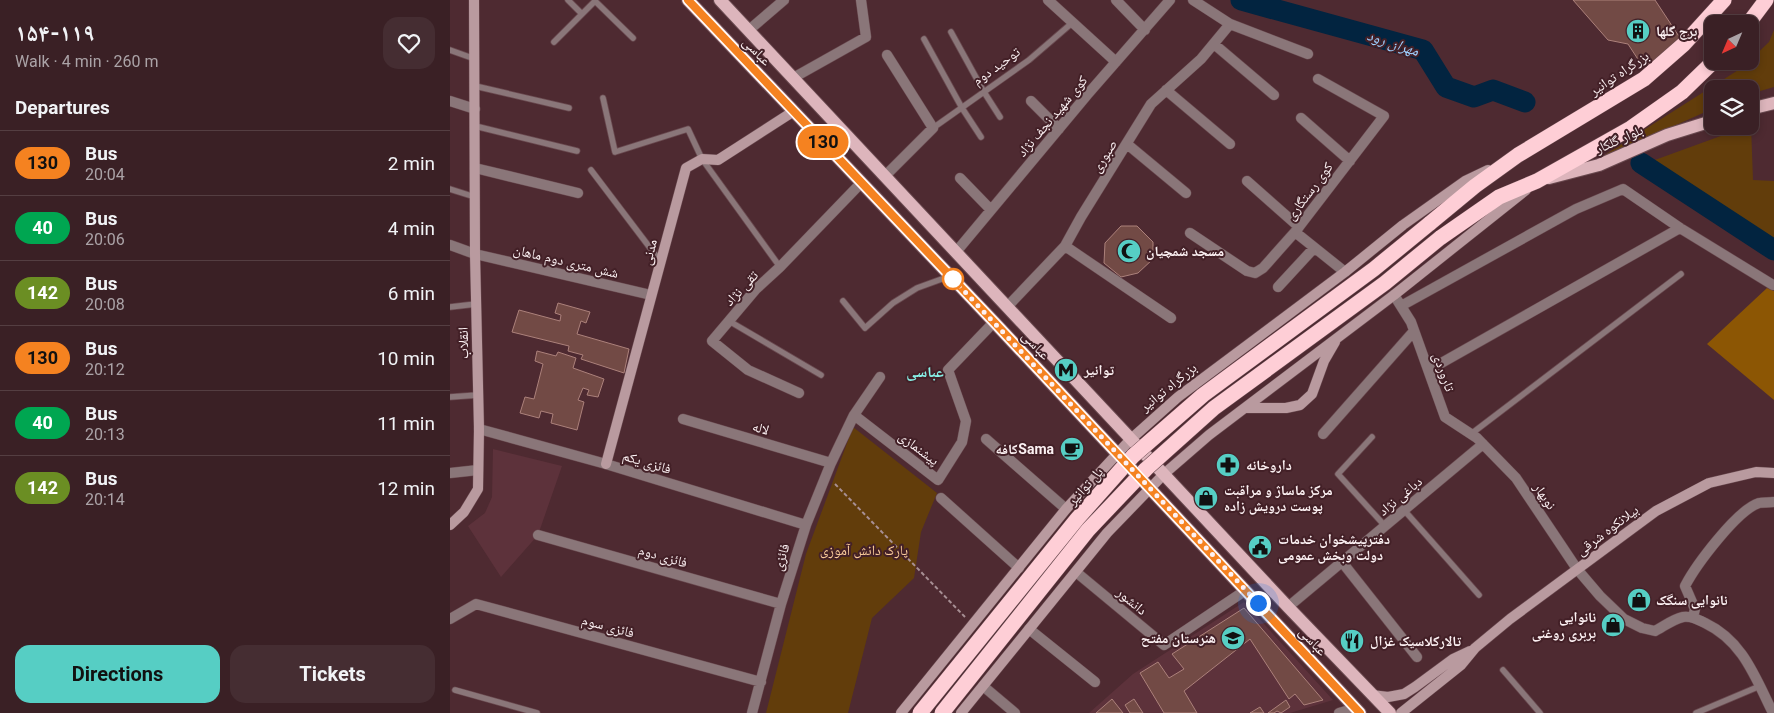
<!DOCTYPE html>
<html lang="en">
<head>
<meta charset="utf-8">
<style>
	:root { --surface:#3a2025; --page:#452d32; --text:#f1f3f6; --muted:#aba3a7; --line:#543e42; --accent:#56cec4 }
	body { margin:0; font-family:Roboto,"Noto Naskh Arabic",sans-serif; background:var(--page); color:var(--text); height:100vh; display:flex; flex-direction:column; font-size:19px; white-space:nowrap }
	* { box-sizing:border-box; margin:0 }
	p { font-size:16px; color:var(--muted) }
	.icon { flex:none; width:28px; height:28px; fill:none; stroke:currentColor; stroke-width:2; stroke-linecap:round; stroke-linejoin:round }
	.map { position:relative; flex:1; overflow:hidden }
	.side { display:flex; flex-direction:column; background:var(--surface); width:450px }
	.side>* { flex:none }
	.badge { padding:0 10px; border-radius:16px; font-size:18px; line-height:32px }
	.needle { width:32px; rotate:224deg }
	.controls { position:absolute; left:1254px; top:15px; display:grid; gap:10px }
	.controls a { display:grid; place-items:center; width:55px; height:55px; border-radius:10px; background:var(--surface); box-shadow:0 2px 8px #0003,0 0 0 1px var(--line); font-size:25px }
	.you { position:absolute; width:25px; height:25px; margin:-12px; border:4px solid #fff; border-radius:50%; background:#1a73e8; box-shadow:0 0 0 8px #1a73e833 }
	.map>.badge { position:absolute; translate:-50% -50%; box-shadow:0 0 0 2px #fff }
	h2 { padding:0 15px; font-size:19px; line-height:45px }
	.round { display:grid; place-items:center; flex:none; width:52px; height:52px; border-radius:15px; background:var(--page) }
	.summary { display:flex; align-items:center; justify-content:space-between; height:85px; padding:0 15px }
	h1 { font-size:24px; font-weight:700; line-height:38px }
	.primary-button { display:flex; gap:10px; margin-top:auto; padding:10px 15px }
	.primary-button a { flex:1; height:58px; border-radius:15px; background:var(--accent); color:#111; font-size:20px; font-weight:700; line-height:58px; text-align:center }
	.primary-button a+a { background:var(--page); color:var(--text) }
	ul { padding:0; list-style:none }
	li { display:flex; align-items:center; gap:15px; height:65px; padding:0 15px; border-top:1px solid var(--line) }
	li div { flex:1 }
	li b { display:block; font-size:19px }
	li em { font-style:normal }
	li .badge { min-width:55px; font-weight:700; text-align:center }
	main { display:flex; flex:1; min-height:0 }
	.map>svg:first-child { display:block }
	.built { fill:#5d323b }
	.green { fill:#623d0b }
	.forest { fill:#8c5604 }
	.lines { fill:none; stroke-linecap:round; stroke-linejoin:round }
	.river { stroke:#022440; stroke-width:21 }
	.building { fill:#724a45; stroke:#ac817b }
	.lane-casing { stroke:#6a4a50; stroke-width:7 }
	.street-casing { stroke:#6a4a50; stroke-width:11 }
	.secondary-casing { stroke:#6a4a50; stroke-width:11 }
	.primary-casing { stroke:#6a4a50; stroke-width:14 }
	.highway-casing { stroke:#6a4a50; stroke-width:16 }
	.path { stroke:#a78f94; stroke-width:2; stroke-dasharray:4 2.5; stroke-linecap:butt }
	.lane { stroke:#8a7679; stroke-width:5.5 }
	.street { stroke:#8a7679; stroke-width:10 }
	.secondary { stroke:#b99a9f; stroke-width:10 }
	.primary { stroke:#ddb5bc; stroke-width:12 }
	.highway { stroke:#feced6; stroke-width:15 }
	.highway-bridge-casing { stroke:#6a4a50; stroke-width:16; stroke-linecap:butt }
	.highway-bridge { stroke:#feced6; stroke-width:15 }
	.line-casing { stroke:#fff; stroke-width:11 }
	.line { stroke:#f58220; stroke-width:8 }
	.walk { stroke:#fcf1f3; stroke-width:5; stroke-dasharray:0 9 }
	.stop-dot { fill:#fff; stroke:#f58220; stroke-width:2.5 }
	.labels { text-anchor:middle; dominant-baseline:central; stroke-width:4; stroke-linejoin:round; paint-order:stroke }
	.poi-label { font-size:14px; font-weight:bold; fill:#fcf1f3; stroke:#432027; text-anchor:start }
	.street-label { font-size:14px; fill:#fcf1f3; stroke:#432027 }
	.park-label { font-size:14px; fill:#fccd9b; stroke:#432027 }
	.water-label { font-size:15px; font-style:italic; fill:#9dcefd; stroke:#432027 }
	.neighbourhood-label { font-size:15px; font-weight:bold; fill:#88f2e8; stroke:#432027 }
</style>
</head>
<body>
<main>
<section class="side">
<div class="summary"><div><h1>۱۵۴-۱۱۹</h1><p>Walk · 4 min · 260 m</p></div><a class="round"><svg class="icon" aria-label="heart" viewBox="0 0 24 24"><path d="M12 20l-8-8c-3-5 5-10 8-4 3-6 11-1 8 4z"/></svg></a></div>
<h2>Departures</h2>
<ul>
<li><span class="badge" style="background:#f58220;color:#111">130</span><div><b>Bus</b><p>20:04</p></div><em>2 min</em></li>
<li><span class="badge" style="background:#00a651;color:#fff">40</span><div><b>Bus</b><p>20:06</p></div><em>4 min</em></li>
<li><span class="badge" style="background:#6b8e23;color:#fff">142</span><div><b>Bus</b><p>20:08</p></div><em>6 min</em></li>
<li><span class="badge" style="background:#f58220;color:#111">130</span><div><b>Bus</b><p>20:12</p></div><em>10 min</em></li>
<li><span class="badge" style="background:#00a651;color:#fff">40</span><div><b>Bus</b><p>20:13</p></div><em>11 min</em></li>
<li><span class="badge" style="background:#6b8e23;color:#fff">142</span><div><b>Bus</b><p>20:14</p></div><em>12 min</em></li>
</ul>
<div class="primary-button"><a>Directions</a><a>Tickets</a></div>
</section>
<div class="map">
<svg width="1324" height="713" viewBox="0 0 1324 713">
	<rect width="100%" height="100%" fill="#4e2a31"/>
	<!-- built -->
	<path class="built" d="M43 449 112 466 88 535 51 577 18 526 35 513 42 497Z
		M794 602 883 700 840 713H639L683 674Z"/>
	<!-- green -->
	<path class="green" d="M1324 30V87L1300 94V89H1262V109L1145 161 1293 67 1319 42Z
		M1301 125 1303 180 1324 181V241L1202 161Z
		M403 427 487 493 471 532 464 578 422 618 398 713H316L356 554Z"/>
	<!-- forest -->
	<path class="forest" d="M1317 288 1324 291V400L1257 344Z"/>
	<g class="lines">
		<!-- river -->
		<path class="river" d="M791 0 973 50 996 87 1024 97 1043 90 1075 102
			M1191 163 1324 250"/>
	</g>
	<!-- building -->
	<path class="building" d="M1123 0H1205L1234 44 1204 64H1191L1178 44 1158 40Z
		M671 226H687L703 242V259L688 273 671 277 654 263 655 243Z
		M108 303 140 312 136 323 131 321 127 334 179 349 174 373 131 359 133 355 118 351 119 346 62 332 69 310 110 321 111 315 105 313Z
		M87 351 106 356 108 352 126 358 123 368 154 379 148 397 137 395 139 390 133 388 128 400 134 402 127 430 101 423 103 414 91 411 89 418 70 413 75 397 84 399 93 364 85 361Z
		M1189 592 1197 600 1189 608 1180 601Z
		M794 608 873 700 854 705 845 694 839 699 800 639 734 691 747 713H714L690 673 708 662 719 678 734 669 722 654Z
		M1163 614 1170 621 1163 629 1156 621Z
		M662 699 673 713H646Z
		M684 699 693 713H680L675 705Z
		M836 700 840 707 831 713 827 711 824 713H818Z
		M810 707 814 713H800Z"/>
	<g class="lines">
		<!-- lane casing -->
		<g class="lane-casing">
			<path id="lane" d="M118 0 132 14
				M501 32 534 92 550 117
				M474 39 512 108 531 137
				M104 42 145 1 183 38
				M0 50 25 59
				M25 86 119 108
				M153 98 165 152 238 129 252 159 330 267
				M25 126 127 151
				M483 128 579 60 622 23
				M141 170 210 261
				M0 189 25 197
				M393 301 415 328 443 303 467 288 500 276
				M0 307 26 304
				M279 321 371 375
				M0 397 28 395
				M1021 434 1231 274
				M922 437 888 474 935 526
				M954 510 1029 595
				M1053 670 1090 713
				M5 690 87 713
				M1246 713 1310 686"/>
		</g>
		<!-- street casing -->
		<g class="street-casing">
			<path id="street" d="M598 0 666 62
				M666 0 695 30
				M743 0 780 24 858 54
				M299 30 334 0
				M764 44 824 95
				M343 78 416 37 411 0
				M716 90 780 144
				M0 101 25 109
				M581 101 609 129
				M851 118 900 161
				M677 144 736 193
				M25 168 128 193
				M435 176 483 128 437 55
				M510 178 541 210
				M797 181 849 227
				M1230 228 1323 285
				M845 232 895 272
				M740 233 797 271 805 273 813 268 845 232 934 116 868 79
				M0 245 25 254 201 295
				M615 246 721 318
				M506 252 637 95 720 0
				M828 287 864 248
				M944 295 961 322 995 417 1027 438 1066 478 1127 569 1150 596 1174 619 1192 628 1205 631C1213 627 1223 619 1233 617 1241 616 1247 619 1255 623 1293 641 1305 677 1323 713
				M951 306 1126 209 1173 189 1230 228 979 370
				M557 307 615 246 631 217 701 104 751 59 780 24
				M349 393 298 370 262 341 306 289 330 267 411 183
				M404 415 488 480 512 442 516 421 498 370 544 322
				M233 419 381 463
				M29 429 156 464 356 525
				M873 434 964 331
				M536 439 616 509
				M0 473 28 470
				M491 498 569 568
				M88 535 331 604
				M892 562 967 657
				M626 572 714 645 796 590
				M838 607 1033 444
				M1243 617 1245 609 1235 586C1246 565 1287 510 1309 503 1313 502 1319 503 1324 502
				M0 619 26 604 311 682
				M579 629 645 682
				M533 686 565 713
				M302 713 331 604 356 525 381 463 404 415 430 377
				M889 713 906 708"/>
		</g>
		<!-- secondary casing -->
		<g class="secondary-casing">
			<path id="secondary" d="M797 408H836L850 405 862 394 874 361 885 342
				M156 464 236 168 252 159 268 160 344 111
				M0 525 14 512 28 489 29 429 25 254 24 0
				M922 695 938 697 954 694 965 687 1003 659 1020 651
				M451 713 616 509 681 439 728 397 895 272 953 225 1015 181 1038 170
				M511 713 657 533 714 474 759 435 944 295 1076 190
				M951 713 1011 665 1025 648 1060 619 1206 511 1259 483 1306 472 1324 473"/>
		</g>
		<!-- primary casing -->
		<g class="primary-casing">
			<path id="primary" d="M238 0 544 322 910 713
				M270 0 838 607 940 713
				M1300 109 1324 103
				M1099 178 1149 165 1217 135 1262 121"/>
		</g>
		<!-- highway casing -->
		<g class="highway-casing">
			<path id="highway" d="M1298 24 1316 0
				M979 224 1025 186 1068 155 1194 79 1234 44 1274 0
				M990 238 1049 197 1087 181 1181 128 1232 92 1264 61"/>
		</g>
		<!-- path -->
		<path class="path" d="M385 484 515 617"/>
		<!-- lane -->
		<use href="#lane" class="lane"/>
		<!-- street -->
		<use href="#street" class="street"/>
		<!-- secondary -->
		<use href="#secondary" class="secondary"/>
		<!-- primary -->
		<use href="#primary" class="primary"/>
		<!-- highway -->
		<use href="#highway" class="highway"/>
		<!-- highway-bridge casing -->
		<g class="highway-bridge-casing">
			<path id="highway-bridge" d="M470 713 627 519 683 456 753 395 924 269 979 224
				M492 713 638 530 696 469 764 408 935 283 990 238"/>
		</g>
		<!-- highway-bridge -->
		<use href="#highway-bridge" class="highway-bridge"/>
	</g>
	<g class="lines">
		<!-- line casing -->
		<g class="line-casing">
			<path id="line" d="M238 0 544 322 910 713"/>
		</g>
		<!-- line -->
		<use href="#line" class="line"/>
		<!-- walk -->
		<path class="walk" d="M503 279 500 276 808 603"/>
	</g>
	<!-- icons -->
	<defs>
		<g id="building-disc" transform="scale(1.25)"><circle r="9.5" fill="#56cec4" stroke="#432027"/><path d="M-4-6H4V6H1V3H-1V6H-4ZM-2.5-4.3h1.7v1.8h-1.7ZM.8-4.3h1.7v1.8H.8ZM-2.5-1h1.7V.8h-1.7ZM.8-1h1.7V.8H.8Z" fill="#111"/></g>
		<g id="mosque-disc" transform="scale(1.25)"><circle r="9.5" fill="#56cec4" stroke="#432027"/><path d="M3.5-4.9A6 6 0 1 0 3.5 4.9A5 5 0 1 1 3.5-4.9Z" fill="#111"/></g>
		<g id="metro-disc" transform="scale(1.25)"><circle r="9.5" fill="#56cec4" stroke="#432027"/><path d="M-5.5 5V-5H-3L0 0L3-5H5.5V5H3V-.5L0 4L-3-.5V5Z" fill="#111"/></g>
		<g id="cafe-disc" transform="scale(1.25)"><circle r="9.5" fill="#56cec4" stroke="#432027"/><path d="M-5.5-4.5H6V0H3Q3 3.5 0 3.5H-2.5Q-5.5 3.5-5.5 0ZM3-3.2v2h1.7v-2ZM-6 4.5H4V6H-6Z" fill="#111"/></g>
		<g id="pharmacy-disc" transform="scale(1.25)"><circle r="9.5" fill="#56cec4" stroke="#432027"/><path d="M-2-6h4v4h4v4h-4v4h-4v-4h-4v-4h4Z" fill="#111"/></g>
		<g id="shop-disc" transform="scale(1.25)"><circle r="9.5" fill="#56cec4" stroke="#432027"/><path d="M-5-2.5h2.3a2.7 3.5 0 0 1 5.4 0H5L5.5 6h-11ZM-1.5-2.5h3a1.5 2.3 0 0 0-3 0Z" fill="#111"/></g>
		<g id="civic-disc" transform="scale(1.25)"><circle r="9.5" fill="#56cec4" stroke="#432027"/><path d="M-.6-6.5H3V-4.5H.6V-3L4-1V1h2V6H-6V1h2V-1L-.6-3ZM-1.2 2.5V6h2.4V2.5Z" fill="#111"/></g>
		<g id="school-disc" transform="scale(1.25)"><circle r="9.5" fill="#56cec4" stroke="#432027"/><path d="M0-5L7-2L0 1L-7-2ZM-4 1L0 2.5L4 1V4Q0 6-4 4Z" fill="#111"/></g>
		<g id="restaurant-disc" transform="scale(1.25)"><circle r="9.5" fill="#56cec4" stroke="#432027"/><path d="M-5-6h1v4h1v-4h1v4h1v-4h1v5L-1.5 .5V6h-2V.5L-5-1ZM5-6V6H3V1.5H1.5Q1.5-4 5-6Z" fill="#111"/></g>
	</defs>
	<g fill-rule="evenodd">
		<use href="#building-disc" x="1188" y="31"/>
		<use href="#mosque-disc" x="679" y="251"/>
		<use href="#metro-disc" x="616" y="370"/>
		<use href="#cafe-disc" x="622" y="449"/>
		<use href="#pharmacy-disc" x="778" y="465"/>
		<use href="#shop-disc" x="756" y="498"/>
		<use href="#civic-disc" x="810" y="547"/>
		<use href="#shop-disc" x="1189" y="600"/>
		<use href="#shop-disc" x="1163" y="625"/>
		<use href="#school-disc" x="783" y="638"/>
		<use href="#restaurant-disc" x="902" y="641"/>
	</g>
	<!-- markers -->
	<circle class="stop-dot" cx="503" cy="279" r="10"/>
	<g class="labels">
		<!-- poi labels -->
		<g class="poi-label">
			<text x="1206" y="31">برج گلها</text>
			<text x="696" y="251">مسجد شمچیان</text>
			<text x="634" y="370">توانیر</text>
			<text x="604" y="449" text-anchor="end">کافهSama</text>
			<text x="796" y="465">داروخانه</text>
			<text x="774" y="490">مرکز ماساژ و مراقبت<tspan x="774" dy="16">پوست درویش زاده</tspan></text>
			<text x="828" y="539">دفترپیشخوان خدمات<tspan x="828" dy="16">دولت وبخش عمومی</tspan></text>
			<text x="1206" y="600">نانوایی سنگک</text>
			<text x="1146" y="617" text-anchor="end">نانوایی<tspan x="1146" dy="16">بربری روغنی</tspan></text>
			<text x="766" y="638" text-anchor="end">هنرستان مفتح</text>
			<text x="920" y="641">تالارکلاسیک غزال</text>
		</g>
		<!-- street labels -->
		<g class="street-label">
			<text transform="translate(307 51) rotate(46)">عباسى</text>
			<text transform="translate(546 66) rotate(-36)">توحید دوم</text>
			<text transform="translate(1169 73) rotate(-34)">بزرگراه توانیر</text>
			<text transform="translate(602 116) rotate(-50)">کوی شهید نجف نژاد</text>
			<text transform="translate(1169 139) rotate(-24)">بلوار گلکار</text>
			<text transform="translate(654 156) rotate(-58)">صبوری</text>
			<text transform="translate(859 191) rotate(-53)">کوی رستگاری</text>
			<text transform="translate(199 252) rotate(-75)">مدنی</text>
			<text transform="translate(116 261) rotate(13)">شش متری دوم ماهان</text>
			<text transform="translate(291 288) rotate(-47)">تقی نژاد</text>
			<text transform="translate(13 343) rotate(-91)">انقلاب</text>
			<text transform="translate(586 345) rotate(47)">عباسى</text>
			<text transform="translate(994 372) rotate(70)">تاروردی</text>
			<text transform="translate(718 387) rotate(-39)">بزرگراه توانیر</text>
			<text transform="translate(311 428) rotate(17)">لاله</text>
			<text transform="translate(469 448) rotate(37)">پیشنمازی</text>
			<text transform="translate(197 462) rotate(17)">فائزی یکم</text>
			<text transform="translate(635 486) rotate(-48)">پل توانیر</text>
			<text transform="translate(950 496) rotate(-40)">دباغی نژاد</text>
			<text transform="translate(1095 496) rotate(56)">نوبهار</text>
			<text transform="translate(1157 530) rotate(-37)">بیلانکوه شرقی</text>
			<text transform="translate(213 556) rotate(16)">فائزی دوم</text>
			<text transform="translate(331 557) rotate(-73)">فائزی</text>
			<text transform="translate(682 601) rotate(40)">دانشور</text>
			<text transform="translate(158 626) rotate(15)">فائزی سوم</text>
			<text transform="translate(863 641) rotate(47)">عباسى</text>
		</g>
		<!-- park labels -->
		<g class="park-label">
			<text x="414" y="550">پارک دانش آموزی</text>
		</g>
		<!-- water labels -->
		<g class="water-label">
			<text transform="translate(943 43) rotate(18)">مهران رود</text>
		</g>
		<!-- neighbourhood labels -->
		<g class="neighbourhood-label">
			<text x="475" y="372">عباسی</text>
		</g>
	</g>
</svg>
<div class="controls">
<a><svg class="needle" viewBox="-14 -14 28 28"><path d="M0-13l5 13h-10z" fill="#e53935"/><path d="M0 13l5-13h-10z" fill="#aba3a7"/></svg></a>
<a><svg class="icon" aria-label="layers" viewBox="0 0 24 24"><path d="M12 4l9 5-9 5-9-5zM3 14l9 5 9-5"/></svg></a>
</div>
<div class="you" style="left:808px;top:603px"></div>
<b class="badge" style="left:373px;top:142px;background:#f58220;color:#111">130</b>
</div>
</main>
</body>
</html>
